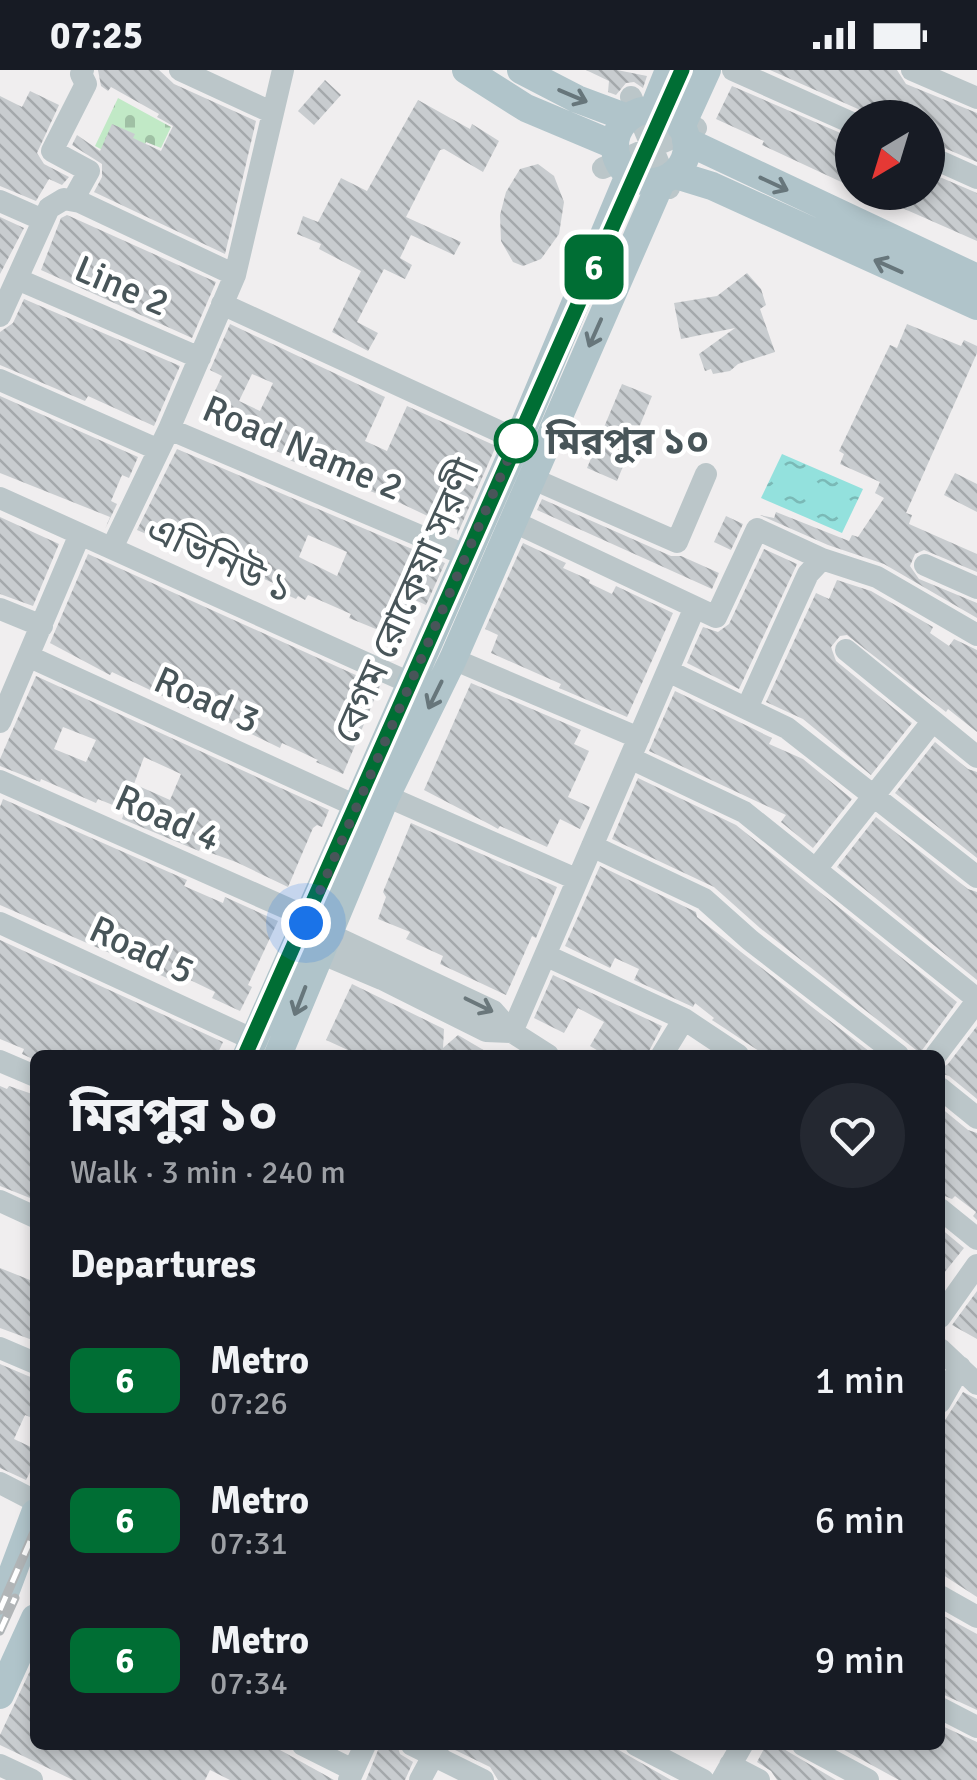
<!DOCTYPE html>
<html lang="en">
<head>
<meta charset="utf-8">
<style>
	:root { --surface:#171b24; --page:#242831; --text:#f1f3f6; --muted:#9ea1a6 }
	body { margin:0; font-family:Signika,"Noto Sans Bengali",sans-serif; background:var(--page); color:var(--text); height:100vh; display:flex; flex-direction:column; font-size:38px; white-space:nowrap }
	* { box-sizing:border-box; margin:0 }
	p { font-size:32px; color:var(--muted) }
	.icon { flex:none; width:55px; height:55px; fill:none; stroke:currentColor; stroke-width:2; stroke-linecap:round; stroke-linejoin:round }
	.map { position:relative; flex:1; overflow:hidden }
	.side { position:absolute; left:30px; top:980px; width:915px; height:700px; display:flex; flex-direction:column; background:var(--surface); border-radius:15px; box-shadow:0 5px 15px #0003 }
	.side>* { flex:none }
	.badge { padding:0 20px; border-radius:15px; font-size:35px; line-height:65px }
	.needle { width:65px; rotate:218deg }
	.buttons { position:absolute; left:835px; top:30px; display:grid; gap:20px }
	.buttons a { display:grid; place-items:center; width:110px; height:110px; border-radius:50%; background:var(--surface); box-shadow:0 5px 15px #0003; font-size:50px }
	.you { position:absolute; width:50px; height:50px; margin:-25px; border:8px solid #fff; border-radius:50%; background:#1a73e8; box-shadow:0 0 0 15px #1a73e833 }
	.map>.badge { position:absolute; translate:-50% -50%; box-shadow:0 0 0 5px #fff }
	h2 { padding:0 40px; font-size:38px; line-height:90px }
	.round { display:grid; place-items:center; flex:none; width:105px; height:105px; border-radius:52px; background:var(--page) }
	.head { display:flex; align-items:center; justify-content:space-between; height:170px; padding:0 40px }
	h1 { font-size:48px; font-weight:800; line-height:75px }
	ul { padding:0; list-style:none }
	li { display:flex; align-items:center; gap:30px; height:140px; padding:0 40px }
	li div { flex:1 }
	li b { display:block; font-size:38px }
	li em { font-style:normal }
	li .badge { min-width:110px; font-weight:700; text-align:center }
	.status { display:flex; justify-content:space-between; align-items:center; height:70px; padding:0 50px; background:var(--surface); direction:ltr }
	.status svg { height:28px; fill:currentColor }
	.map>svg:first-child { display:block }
	.cemetery { fill:url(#cemetery-stones) }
	.water { fill:url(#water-ripples) }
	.building { fill:url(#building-back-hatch); fill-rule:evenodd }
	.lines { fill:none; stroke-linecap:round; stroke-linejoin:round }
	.minor { stroke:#bbc6c9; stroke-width:22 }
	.major { stroke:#b0c4ca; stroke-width:28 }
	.rail-casing { stroke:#b1b5b7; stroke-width:9 }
	.rail { stroke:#fff; stroke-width:5; stroke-dasharray:15; stroke-linecap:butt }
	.oneway { stroke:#67767b }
	.oneway2 { stroke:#6a777b }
	.line-casing { stroke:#fff; stroke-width:22 }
	.line { stroke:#006e34; stroke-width:15 }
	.walk { stroke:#485559; stroke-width:10; stroke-dasharray:0 18 }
	.stop-dot { fill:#fff; stroke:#006e34; stroke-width:5 }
	.labels { text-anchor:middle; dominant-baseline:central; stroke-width:9; stroke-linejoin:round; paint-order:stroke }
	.street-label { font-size:38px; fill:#485559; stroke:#fff }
	.stop-label { font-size:38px; font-weight:bold; fill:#485559; stroke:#fff; text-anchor:start }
</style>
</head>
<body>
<div class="status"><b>07:25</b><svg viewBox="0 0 49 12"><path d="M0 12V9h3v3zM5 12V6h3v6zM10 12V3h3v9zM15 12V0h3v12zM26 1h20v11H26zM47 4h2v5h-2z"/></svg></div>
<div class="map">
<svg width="977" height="1710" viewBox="0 0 977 1710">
	<defs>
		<pattern id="cemetery-stones" width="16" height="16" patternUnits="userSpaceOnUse" patternTransform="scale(2.5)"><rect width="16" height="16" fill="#c1e9c6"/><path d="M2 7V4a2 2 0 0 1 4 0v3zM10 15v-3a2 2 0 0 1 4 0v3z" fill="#9fc0a4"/></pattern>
		<pattern id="water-ripples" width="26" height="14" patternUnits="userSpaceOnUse" patternTransform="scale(2.5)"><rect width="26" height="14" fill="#93e1dd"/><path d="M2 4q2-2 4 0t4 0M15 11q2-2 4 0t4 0" fill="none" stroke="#7ab9b6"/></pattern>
		<pattern id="building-back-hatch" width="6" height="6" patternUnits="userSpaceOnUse" patternTransform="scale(2.5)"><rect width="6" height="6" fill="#c8cccf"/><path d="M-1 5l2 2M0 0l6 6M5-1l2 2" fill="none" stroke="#a4a8ab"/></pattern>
	</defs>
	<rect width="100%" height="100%" fill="#f0eeef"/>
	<!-- cemetery -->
	<path class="cemetery" d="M118 28 171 57 161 78 146 72 134 97 95 76Z"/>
	<!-- water -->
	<path class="water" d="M782 384 863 419 842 463 761 428Z"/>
	<!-- building -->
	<path class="building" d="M98 0H159L174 14 256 51 225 184 94 122 102 107V94L72 75 77 65 100 81 112 54 135 64 133 68 161 81 173 56 157 47 159 44 111 17 108 21 101 16Z
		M586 0H617L647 6 643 18 634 12 626 13 616 25 608 22 609 11Z
		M770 0H897L906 14 977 43V92L928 71V48H866L858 39Z
		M325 10 341 25 314 55 298 41Z
		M732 16 852 68V117L762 75 764 71 716 49Z
		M30 21 59 35 37 83 44 94 69 107 62 115 49 109 36 131 0 116V26L22 37Z
		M418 30 470 59 472 54 499 71 483 102 444 79 440 80 406 147 461 172 454 185 411 165 400 188 412 195 405 209 384 199 357 252 378 263 368 281 332 262 361 201 319 179 321 174 297 164 303 146 318 152 341 108 367 121Z
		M538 94 554 106 564 132 559 164 541 189 523 196 513 192 501 171 500 145 506 122 520 99Z
		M928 102 977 123V171L866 122H928Z
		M67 145 216 212 192 268 41 200 61 148Z
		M0 147 24 158 0 204Z
		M747 203 761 219 766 235 760 239 775 282 738 294 730 301 713 304 711 299 705 301 699 284 735 258 681 269 674 233 717 226Z
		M24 229 180 296 154 356 88 326 85 331 0 295V262L13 253Z
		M230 254 385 327 365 371 387 381 407 336 496 376 457 465V460L396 431 284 388 285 385 224 356 227 350 206 340 222 306 210 300ZM252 304 273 313 260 341 239 331Z
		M907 254 961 276 964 270 977 276V283L906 443 912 445 909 454 977 484V502L924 480 915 484 910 496 919 509 977 533V548L884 494 828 475 760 445 774 448 776 442 849 471 852 465 858 467 884 428 875 423 880 412 840 394 844 384 839 381 890 275 897 278Z
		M622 314 652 326 617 411 587 398Z
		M0 326 138 387 129 408 122 405 111 431 117 434 105 459 110 447 0 403Z
		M177 379 445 493 426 535 415 530 398 568 349 548 351 544 308 525 305 530 298 526 296 529 285 524 287 519 255 505 253 510 137 460ZM308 465 347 482 337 506 299 487Z
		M955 403 977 414V442L944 425Z
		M542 429 671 486H681L719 503 712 519 537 440Z
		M726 446 743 454 731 480 714 472Z
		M0 447 59 474 33 536 0 524Z
		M523 473 566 493 563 498 590 510 589 513 612 524 616 516 673 543 627 647 559 618 561 614 491 583 498 565 485 559Z
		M764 479 797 494 739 619 687 593 703 557 718 562 729 554Z
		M88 484 380 616 343 704 316 692 318 690 282 673 280 678 201 639 199 643 112 602 110 605 50 573Z
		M837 510 871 521 933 557 930 563 949 576 954 569 977 580V662L948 639 946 642 847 565 840 566 831 577 836 591 912 653 871 705 803 649 766 632 816 523 829 529Z
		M36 606 329 740 322 757 317 755 313 758 288 817 236 792 200 779 199 781 122 749 125 740 98 729 96 733 41 709 40 712 0 696V689ZM63 657 96 670 86 692 54 679ZM144 687 181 704 170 730 134 714Z
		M471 613 581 660 574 674 589 681 568 727 590 737 580 759 560 749 547 777 500 756 498 759 491 755 424 720Z
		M675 621 772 668 769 674 803 689 852 729 813 778 781 752 786 745 649 681Z
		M935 672 968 699 977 702V788L895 723Z
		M638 708 736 755 957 932 920 983 760 858 714 817 612 769Z
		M3 729 187 810 184 816 223 833 225 827 278 851 248 915 252 917 240 941 212 928 215 922 186 908 183 915 0 835V737Z
		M876 747 968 819 977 822V910L837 797Z
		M411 753 557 817 536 868 532 866 506 925 440 894 443 886 406 869 410 862 378 849 386 827 383 822Z
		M600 796 696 842 697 847 741 882 874 985H765L712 950 714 948 695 933 693 937 634 910 639 899 615 888 610 898 565 876Z
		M0 870 223 972 217 985H35V990L22 984 24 979 0 969Z
		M553 905 662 956 647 985H605L590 976 604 952 578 938 564 963 534 948Z
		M352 914 444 959 443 978 458 965 492 985H348L350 981 326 970Z
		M977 956V1029L949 1006 940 1003V999L948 994Z
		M0 1016 7 1019 9 1016 35 1025V1130L0 1116Z
		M940 1037 968 1060 977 1063V1150L973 1146 976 1142 955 1126 952 1129 940 1124Z
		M940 1158 964 1178 940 1208Z
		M0 1198 35 1212V1271L0 1258Z
		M977 1221V1269L952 1255Z
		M0 1294 35 1309V1349L25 1345 14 1369 35 1379V1392L26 1410 0 1398Z
		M963 1322 977 1329V1527L940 1503V1358Z
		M940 1544 977 1564V1640L940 1623Z
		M35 1590V1675H271L334 1710H230L210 1700 205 1710H73L0 1675V1665Z
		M940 1655 977 1672V1710H899L835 1675H940Z
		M380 1675H397L400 1684 413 1692 405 1710H366Z
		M454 1675H610L671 1710H498L490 1697 453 1679Z
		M766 1675H777L836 1710H777L771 1701 757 1692Z"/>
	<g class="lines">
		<!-- minor -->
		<path class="minor" d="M180 0 273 43
			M733 0 852 53
			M912 0 977 28
			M631 27 669 118
			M928 86 977 108
			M603 98 696 58
			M73 130 89 101 52 81 86 14 81 4 83 0
			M0 131 43 150
			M17 209 200 288
			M222 234 518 370
			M0 246 49 138 64 129 80 132 235 205
			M0 310 159 380
			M169 359 465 485
			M531 408 677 472 706 404
			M0 428 410 613
			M512 451 716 547 757 459 822 489
			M112 478 169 359 235 205 283 0
			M925 495 977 518
			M0 539 42 556
			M846 580 977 687
			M30 587 356 736
			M453 589 639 668
			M668 601 787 658 977 807
			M747 638 808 504 822 489 877 507 977 565
			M0 652 80 464
			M630 688 744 742 977 929
			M0 711 309 848
			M386 726 576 809
			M592 776 704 829 750 870 898 985
			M816 799 932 652
			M0 853 254 970
			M316 858 493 941 512 962 548 985
			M304 876 382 909 486 961 512 962
			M547 886 684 949 738 985
			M512 962 695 537
			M662 985 684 949
			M936 985 977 931
			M0 991 35 1006
			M940 1018 977 1048
			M0 1131 35 1147
			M940 1139 977 1169
			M940 1247 977 1195
			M0 1278 35 1293
			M940 1279 977 1314
			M940 1332 960 1297
			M0 1413 35 1431
			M940 1526 977 1547
			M940 1638 977 1657
			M303 1675 353 1700
			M412 1675 483 1710
			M636 1675 703 1710
			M803 1675 868 1710
			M0 1695 32 1710
			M730 1695 759 1710
			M349 1710 365 1675
			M420 1710 439 1675
			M722 1710 742 1675"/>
		<!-- major -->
		<path class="major" d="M466 0 526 38 614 75
			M521 0 577 29 628 48
			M653 40 669 0
			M615 76a36 36 0 1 1 72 0a36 36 0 1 1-72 0Z
			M681 57 707 0
			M686 71 977 208
			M673 104 712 116 977 236
			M247 985 518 370 629 105
			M278 985 386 726 453 589 662 110
			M0 1536 35 1443
			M0 1625 35 1548"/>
		<!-- rail casing -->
		<g class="rail-casing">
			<path id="rail" d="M245 985 682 0
				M0 1540 35 1460
				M0 1561 15 1528"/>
		</g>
		<!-- rail -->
		<use href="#rail" class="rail"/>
	</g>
	<!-- one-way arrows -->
	<defs><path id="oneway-shaft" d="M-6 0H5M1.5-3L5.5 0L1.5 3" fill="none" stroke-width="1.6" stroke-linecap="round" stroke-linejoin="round" transform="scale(2.5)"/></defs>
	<g class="oneway">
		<use href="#oneway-shaft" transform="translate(573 26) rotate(23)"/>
		<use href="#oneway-shaft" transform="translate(774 114) rotate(25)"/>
		<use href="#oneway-shaft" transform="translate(888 196) rotate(-156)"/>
		<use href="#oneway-shaft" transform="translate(595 263) rotate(114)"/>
		<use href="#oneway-shaft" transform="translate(435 625) rotate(116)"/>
		<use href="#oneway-shaft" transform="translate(300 931) rotate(111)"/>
	</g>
	<use class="oneway2" href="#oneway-shaft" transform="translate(479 935) rotate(26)"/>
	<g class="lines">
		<!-- line casing -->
		<g class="line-casing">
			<path id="line" d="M245 985 682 0"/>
		</g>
		<!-- line -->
		<use href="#line" class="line"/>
		<!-- walk -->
		<path class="walk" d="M306 853 516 371"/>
	</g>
	<!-- markers -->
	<circle class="stop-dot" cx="516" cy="371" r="20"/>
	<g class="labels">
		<!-- street labels -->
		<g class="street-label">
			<text transform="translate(122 216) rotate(23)">Line 2</text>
			<text transform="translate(303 378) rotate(23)">Road Name 2</text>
			<text transform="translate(220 489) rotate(25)">এভিনিউ ১</text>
			<text transform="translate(406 531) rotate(-66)">বেগম রোকেয়া সরণী</text>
			<text transform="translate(207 630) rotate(24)">Road 3</text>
			<text transform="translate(168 748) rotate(24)">Road 4</text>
			<text transform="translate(142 880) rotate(25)">Road 5</text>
		</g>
		<!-- stop labels -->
		<g class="stop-label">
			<text x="546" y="371">মিরপুর ১০</text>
		</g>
	</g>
</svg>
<div class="buttons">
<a><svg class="needle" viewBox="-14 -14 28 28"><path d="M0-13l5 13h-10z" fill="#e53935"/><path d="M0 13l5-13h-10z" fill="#9ea1a6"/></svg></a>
</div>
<div class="you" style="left:306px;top:853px"></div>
<b class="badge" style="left:594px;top:197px;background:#006e34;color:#fff">6</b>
<section class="side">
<div class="head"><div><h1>মিরপুর ১০</h1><p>Walk · 3 min · 240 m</p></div><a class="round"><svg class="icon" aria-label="heart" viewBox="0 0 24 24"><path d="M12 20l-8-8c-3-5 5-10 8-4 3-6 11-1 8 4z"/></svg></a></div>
<h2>Departures</h2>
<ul>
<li><span class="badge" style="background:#006e34;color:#fff">6</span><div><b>Metro</b><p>07:26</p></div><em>1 min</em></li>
<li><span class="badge" style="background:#006e34;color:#fff">6</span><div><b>Metro</b><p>07:31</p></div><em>6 min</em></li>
<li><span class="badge" style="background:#006e34;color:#fff">6</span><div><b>Metro</b><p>07:34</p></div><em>9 min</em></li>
</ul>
</section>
</div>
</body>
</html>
